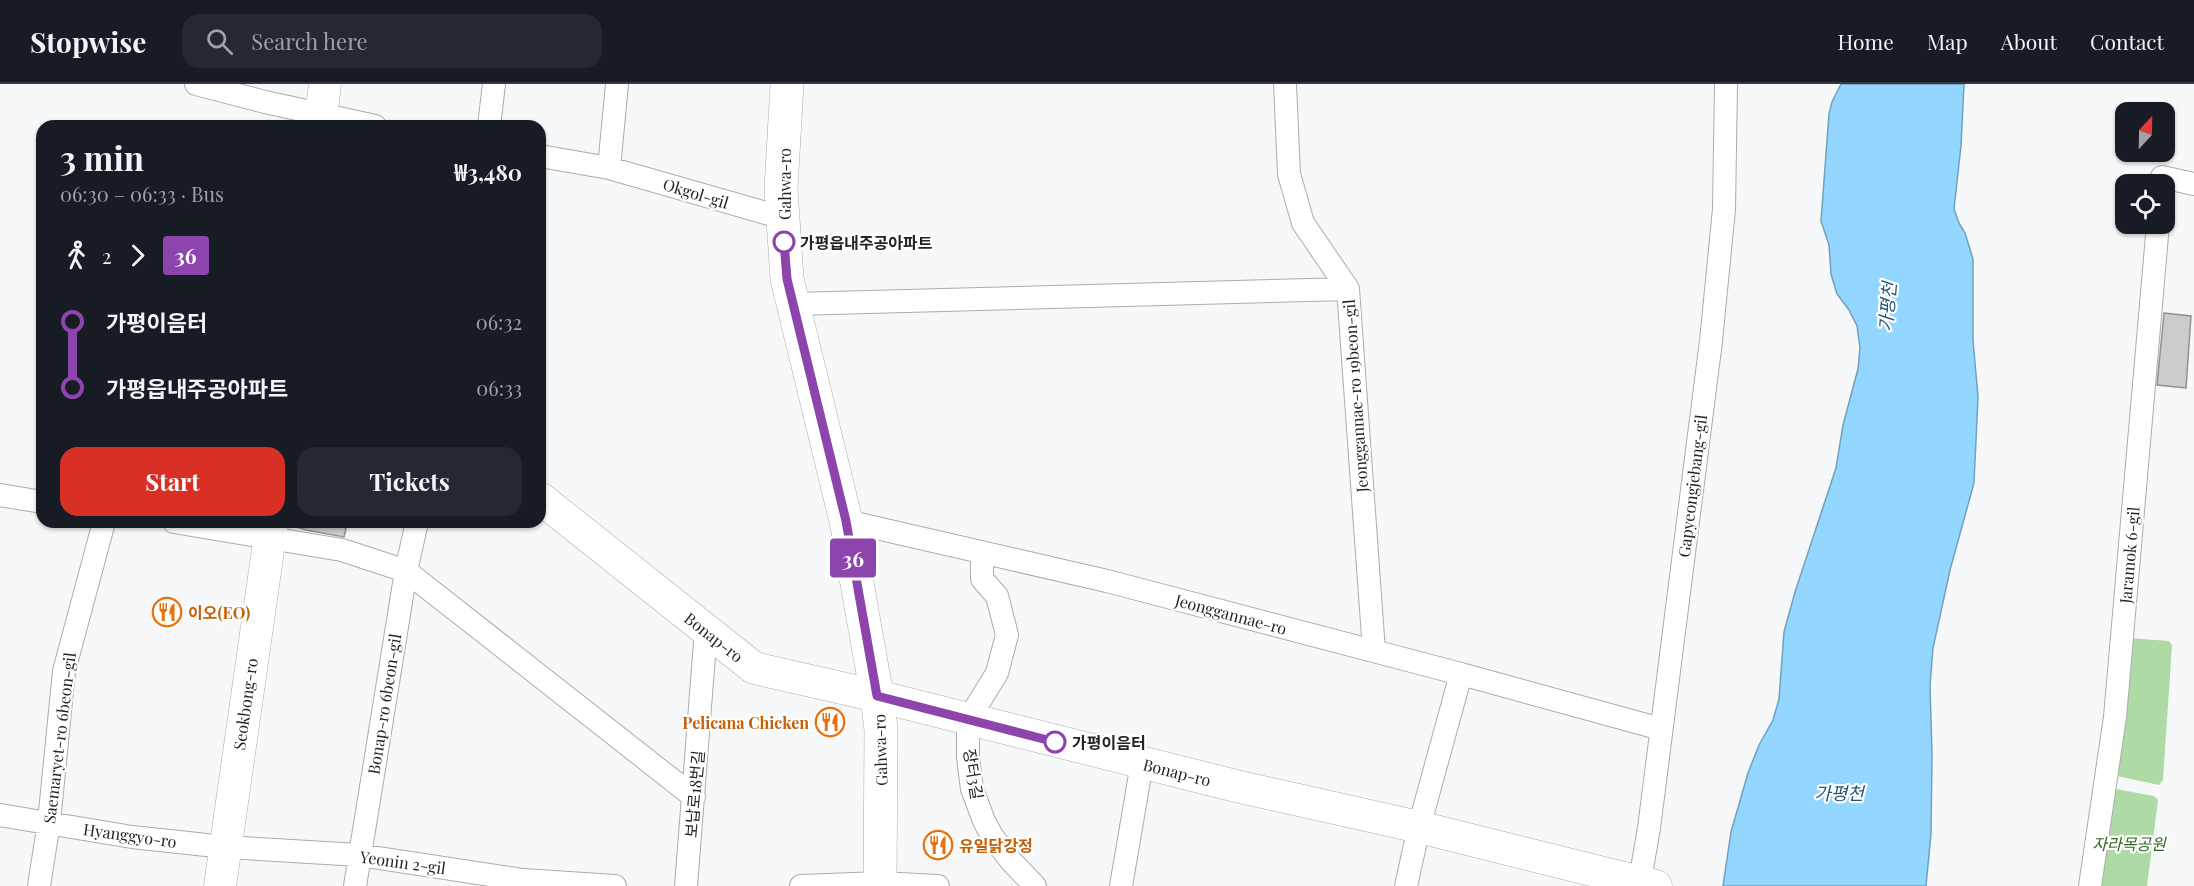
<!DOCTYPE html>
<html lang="en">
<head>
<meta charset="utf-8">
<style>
	:root { --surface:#171b24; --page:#242831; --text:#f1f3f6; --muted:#9ea1a6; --line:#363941; --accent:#d93025 }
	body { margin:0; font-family:"Playfair Display","Noto Sans KR",serif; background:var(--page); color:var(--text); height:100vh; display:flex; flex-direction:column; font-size:22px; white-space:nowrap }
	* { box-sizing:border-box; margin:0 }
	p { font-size:20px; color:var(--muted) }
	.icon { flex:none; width:33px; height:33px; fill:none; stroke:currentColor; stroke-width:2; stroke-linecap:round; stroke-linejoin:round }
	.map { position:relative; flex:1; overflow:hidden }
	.side { position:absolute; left:36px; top:36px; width:510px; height:408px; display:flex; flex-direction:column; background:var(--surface); border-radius:18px; box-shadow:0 2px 4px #0004 }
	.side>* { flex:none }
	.badge { padding:0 12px; border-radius:4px; font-size:21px; line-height:39px }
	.needle { width:39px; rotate:22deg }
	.buttons { position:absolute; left:2115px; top:18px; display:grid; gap:12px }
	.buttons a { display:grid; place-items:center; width:60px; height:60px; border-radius:12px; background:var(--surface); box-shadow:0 2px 4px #0004; font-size:30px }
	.map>.badge { position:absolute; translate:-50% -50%; box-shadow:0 0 0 3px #fff }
	.legs { display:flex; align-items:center; gap:9px; height:66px; padding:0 24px; font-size:20px }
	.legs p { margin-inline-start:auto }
	.head { display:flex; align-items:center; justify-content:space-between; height:102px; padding:0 24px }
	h1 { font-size:33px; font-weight:700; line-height:45px }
	.button { display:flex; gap:12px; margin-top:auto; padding:12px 24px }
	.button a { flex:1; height:69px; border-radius:18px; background:var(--accent); color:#fff; font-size:24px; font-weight:700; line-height:69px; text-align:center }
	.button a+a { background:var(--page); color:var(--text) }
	ul { padding:0 24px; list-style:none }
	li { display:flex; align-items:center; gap:21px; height:66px; font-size:22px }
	li i { display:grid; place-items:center; width:9px; height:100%; margin:0 8px; background:currentColor }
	li i::after { content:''; width:15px; height:15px; margin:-8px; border:4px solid; border-radius:50%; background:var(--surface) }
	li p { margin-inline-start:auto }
	li:first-child i { background:linear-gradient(#0000 50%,currentColor 0) }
	li:last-child i { background:linear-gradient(currentColor 50%,#0000 0) }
	header { display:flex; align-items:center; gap:36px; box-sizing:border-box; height:84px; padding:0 30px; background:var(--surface); border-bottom:2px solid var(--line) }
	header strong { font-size:28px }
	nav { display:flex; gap:33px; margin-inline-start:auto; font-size:21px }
	.search { width:420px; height:54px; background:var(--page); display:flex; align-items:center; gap:15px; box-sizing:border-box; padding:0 21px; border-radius:18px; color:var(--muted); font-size:22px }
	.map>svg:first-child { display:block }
	.green { fill:#aedba5 }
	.water { fill:#93d6ff; stroke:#72a1be; stroke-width:1.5 }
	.building { fill:#cbccce; stroke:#909192; stroke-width:1.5 }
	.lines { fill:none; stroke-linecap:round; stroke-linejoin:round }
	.street-casing { stroke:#abacae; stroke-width:24 }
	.secondary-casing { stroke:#abacae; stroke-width:33 }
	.primary-casing { stroke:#abacae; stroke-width:34 }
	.street { stroke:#fff; stroke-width:22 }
	.secondary { stroke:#fff; stroke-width:32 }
	.primary { stroke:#fff; stroke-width:33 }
	.line-1-casing { stroke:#fff; stroke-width:14 }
	.line-1 { stroke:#8e44ad; stroke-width:9 }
	.stop-1-dot { fill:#fff; stroke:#8e44ad; stroke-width:3 }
	.labels { text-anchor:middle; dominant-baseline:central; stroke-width:4.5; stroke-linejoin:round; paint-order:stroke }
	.street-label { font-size:16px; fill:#242425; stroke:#fff }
	.stop-label { font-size:16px; font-weight:bold; fill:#242425; stroke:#fff; text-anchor:start }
	.food-label { font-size:16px; font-weight:bold; fill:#c56008; stroke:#fff; text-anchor:start }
	.park-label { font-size:16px; font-style:italic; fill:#2c6622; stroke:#fff }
	.water-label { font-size:18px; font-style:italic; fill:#235672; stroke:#fff }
</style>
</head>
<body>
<header>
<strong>Stopwise</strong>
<div class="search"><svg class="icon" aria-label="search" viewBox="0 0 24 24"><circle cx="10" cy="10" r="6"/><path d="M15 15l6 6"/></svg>Search here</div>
<nav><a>Home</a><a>Map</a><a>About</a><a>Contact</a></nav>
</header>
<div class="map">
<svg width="2194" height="802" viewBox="0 0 2194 802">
	<rect width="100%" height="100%" fill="#f7f8fa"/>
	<!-- green -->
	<path class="green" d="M2129 554 2169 557 2172 561 2163 696 2159 701 2117 692Z
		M2116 705 2154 712 2158 716 2147 802H2100L2112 708Z"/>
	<!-- water -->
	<path class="water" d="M1841 0H1964L1961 62 1954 125 1959 139 1965 149 1973 175V256L1978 313 1974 399 1950 486 1933 564 1930 602 1932 671 1931 750 1926 802H1723L1731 748 1748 689 1759 661 1773 636 1779 615 1784 548 1795 508 1836 384 1843 341 1858 285 1860 264 1857 242 1849 226 1837 210 1831 190 1829 161 1821 137 1829 30 1832 18Z"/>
	<!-- building -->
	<path class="building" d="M2164 229 2191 232 2186 304 2157 301Z
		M290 438H339L346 445 344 453 306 446 290 441Z"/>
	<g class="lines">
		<!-- street casing -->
		<g class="street-casing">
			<path id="street" d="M196 0 265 18 375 42
				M1285 0 1289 90 1303 139 1348 205 1374 567
				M489 42 494 0
				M540 72 609 84 783 134
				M609 84 617 0
				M2162 100V93L2194 100
				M794 220 1348 205
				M0 411 42 418
				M846 437 1107 497 1461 590 1419 743 1406 802
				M174 438 342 466 406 487 694 713
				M982 468V495L997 512 1007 551 997 589 968 636V673L972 705 984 737 992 752 1011 777 1035 802
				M1461 590 1661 645
				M0 731 132 753 225 763 359 771 523 796 615 802
				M39 802 49 738 64 587 104 438
				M355 802 406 487 417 438
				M686 802 706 546
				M801 802 880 799 938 802
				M1121 802 1142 679
				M1639 802 1649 744 1711 257 1724 125 1726 0
				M2090 802 2115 633 2158 140"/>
		</g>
		<!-- secondary casing -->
		<g class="secondary-casing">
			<path id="secondary" d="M320 42 325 0
				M540 414 754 584 877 612 1240 703 1419 743 1656 802
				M220 802 272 438"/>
		</g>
		<!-- primary casing -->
		<g class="primary-casing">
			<path id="primary" d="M787 0 781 105 787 195 846 437 877 612 881 646 880 802"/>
		</g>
		<!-- street -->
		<use href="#street" class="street"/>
		<!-- secondary -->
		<use href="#secondary" class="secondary"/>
		<!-- primary -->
		<use href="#primary" class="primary"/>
	</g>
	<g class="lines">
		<!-- line-1 casing -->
		<g class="line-1-casing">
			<path id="line-1" d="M784 158 787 195 846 437 877 612 1055 658"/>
		</g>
		<!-- line-1 -->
		<use href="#line-1" class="line-1"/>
	</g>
	<!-- icons -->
	<defs>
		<g id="restaurant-ring" transform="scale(1.5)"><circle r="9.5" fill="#fff" stroke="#e8710a" stroke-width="1.5"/><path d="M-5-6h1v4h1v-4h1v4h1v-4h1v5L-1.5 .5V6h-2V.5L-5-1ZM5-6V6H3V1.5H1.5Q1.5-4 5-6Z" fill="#e8710a"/></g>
	</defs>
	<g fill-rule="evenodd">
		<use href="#restaurant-ring" x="167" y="528"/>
		<use href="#restaurant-ring" x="830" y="638"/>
		<use href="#restaurant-ring" x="938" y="761"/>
	</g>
	<!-- markers -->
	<g class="stop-1-dot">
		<circle cx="784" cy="158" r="10"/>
		<circle cx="1055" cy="658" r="10"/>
	</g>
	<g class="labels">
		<!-- street labels -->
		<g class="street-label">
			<text transform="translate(784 100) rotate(-90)">Gahwa-ro</text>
			<text transform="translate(696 109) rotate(17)">Okgol-gil</text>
			<text transform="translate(1355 312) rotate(-94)">Jeonggannae-ro 19beon-gil</text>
			<text transform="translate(1692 402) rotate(-83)">Gapyeongjebang-gil</text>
			<text transform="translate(2129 471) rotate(-85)">Jaramok 6-gil</text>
			<text transform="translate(1231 530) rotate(15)">Jeonggannae-ro</text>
			<text transform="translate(714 553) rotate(38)">Bonap-ro</text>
			<text transform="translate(245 620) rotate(-82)">Seokbong-ro</text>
			<text transform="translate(384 620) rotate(-81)">Bonap-ro 6beon-gil</text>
			<text transform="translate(59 654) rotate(-83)">Saemaryet-ro 6beon-gil</text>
			<text transform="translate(880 666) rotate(-92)">Gahwa-ro</text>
			<text transform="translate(1177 688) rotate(14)">Bonap-ro</text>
			<text transform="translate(974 690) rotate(81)">장터3길</text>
			<text transform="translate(694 710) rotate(-85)">보납로18번길</text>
			<text transform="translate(130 751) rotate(8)">Hyanggyo-ro</text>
			<text transform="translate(403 778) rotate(8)">Yeonin 2-gil</text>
		</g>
		<!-- stop labels -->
		<g class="stop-label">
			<text x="800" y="158">가평읍내주공아파트</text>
			<text x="1072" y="658">가평이음터</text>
		</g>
		<!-- food labels -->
		<g class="food-label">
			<text x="188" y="528">이오(EO)</text>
			<text x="809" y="638" text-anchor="end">Pelicana Chicken</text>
			<text x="959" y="761">유일닭강정</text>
		</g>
		<!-- park labels -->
		<g class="park-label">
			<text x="2129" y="759">자라목공원</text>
		</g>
		<!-- water labels -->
		<g class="water-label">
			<text transform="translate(1887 223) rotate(-85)">가평천</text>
			<text x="1839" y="709">가평천</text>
		</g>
	</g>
</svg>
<div class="buttons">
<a><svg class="needle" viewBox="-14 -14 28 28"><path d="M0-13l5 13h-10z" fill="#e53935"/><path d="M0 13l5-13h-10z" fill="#9ea1a6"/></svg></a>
<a><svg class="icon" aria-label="locate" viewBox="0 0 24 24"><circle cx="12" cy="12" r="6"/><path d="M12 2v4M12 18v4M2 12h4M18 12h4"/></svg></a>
</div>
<b class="badge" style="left:853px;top:474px;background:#8e44ad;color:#fff">36</b>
<section class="side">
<div class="head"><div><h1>3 min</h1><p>06:30 – 06:33 · Bus</p></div><b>₩3,480</b></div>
<div class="legs"><svg class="icon" aria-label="walk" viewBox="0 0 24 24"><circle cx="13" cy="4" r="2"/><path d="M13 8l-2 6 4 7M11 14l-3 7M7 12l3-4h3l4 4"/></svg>2<svg class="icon" aria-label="forward" viewBox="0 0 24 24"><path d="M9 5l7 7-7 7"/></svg><b class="badge" style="background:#8e44ad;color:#fff">36</b></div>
<ul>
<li><i style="color:#8e44ad"></i><b>가평이음터</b><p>06:32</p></li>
<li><i style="color:#8e44ad"></i><b>가평읍내주공아파트</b><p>06:33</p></li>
</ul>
<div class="button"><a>Start</a><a>Tickets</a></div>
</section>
</div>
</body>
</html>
